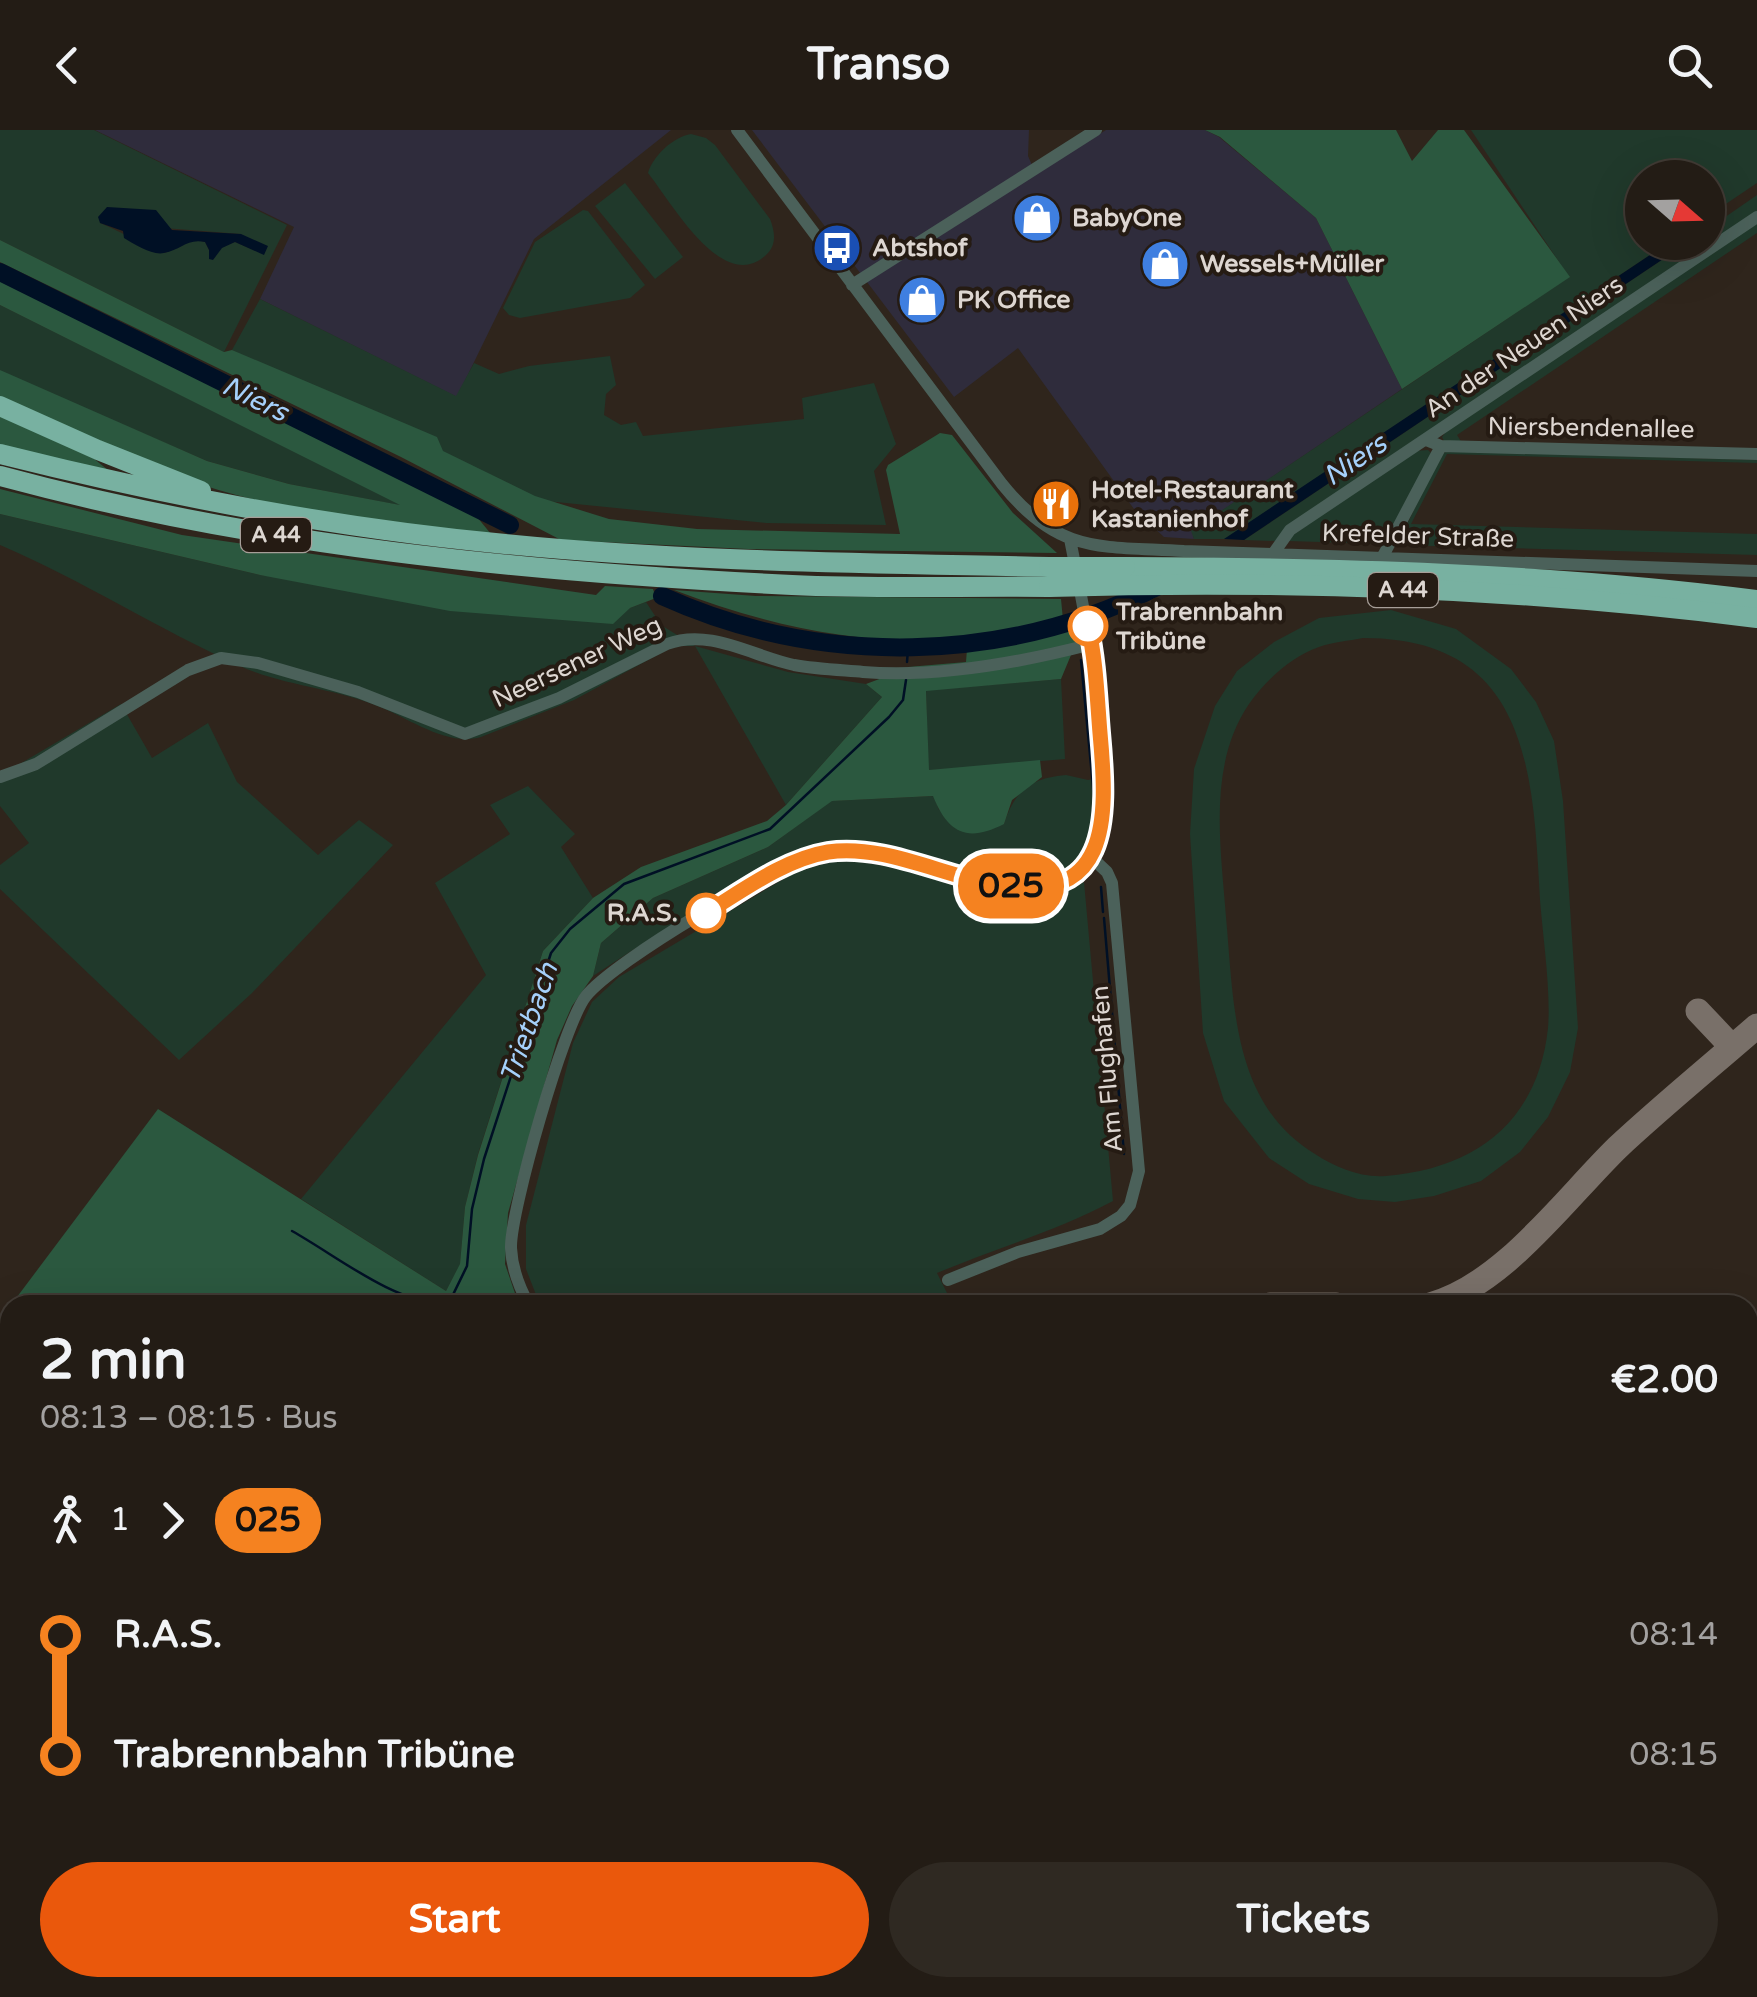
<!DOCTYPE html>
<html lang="en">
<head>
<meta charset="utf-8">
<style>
	:root { --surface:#231c15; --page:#2f2922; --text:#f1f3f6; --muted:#a3a1a0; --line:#403a34; --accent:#ea580c }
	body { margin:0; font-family:"Varela Round",sans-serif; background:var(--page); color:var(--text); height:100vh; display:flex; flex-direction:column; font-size:38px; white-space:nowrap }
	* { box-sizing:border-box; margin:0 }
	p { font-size:32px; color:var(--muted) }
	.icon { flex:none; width:55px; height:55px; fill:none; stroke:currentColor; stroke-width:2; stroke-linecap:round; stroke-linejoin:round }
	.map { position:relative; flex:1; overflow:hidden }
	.panel { position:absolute; left:0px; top:1165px; width:1758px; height:702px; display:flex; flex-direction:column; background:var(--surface); border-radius:30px 30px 0 0; box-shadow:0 10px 40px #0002,0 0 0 2px var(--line) }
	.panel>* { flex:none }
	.badge { padding:0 20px; border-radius:32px; font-size:35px; line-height:65px }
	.needle { width:65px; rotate:110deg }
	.tools { position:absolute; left:1625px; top:30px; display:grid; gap:20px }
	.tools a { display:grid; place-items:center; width:100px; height:100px; border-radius:50%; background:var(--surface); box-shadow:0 10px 40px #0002,0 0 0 2px var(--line); font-size:50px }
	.map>.badge { position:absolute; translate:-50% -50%; box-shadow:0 0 0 5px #fff }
	.legs { display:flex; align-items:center; gap:15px; height:110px; padding:0 40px; font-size:32px }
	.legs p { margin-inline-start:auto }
	.overview { display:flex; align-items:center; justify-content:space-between; height:170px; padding:0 40px }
	h1 { font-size:55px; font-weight:700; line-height:75px }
	.button { display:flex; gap:20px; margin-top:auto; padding:20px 40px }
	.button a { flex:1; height:115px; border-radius:60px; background:var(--accent); color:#fff; font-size:40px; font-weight:700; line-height:115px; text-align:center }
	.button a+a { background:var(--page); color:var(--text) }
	ul { padding:0 40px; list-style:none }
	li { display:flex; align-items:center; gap:35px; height:120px; font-size:38px }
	li i { display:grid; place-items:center; width:15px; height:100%; margin:0 12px; background:currentColor }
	li i::after { content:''; width:25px; height:25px; margin:-12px; border:8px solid; border-radius:50%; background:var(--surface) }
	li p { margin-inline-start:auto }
	li:first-child i { background:linear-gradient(#0000 50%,currentColor 0) }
	li:last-child i { background:linear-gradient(currentColor 50%,#0000 0) }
	header { display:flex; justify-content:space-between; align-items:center; height:130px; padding:0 40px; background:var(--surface); font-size:45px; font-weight:700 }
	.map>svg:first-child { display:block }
	.industrial { fill:#2f2c3c }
	.green { fill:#20392b; fill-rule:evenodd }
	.forest { fill:#2b583f }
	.water { fill:#001025 }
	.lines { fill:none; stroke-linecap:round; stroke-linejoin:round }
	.stream { stroke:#001025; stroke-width:2.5 }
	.river { stroke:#001025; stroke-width:18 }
	.taxiway { stroke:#797069; stroke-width:25 }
	.runway { stroke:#797069; stroke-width:65 }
	.minor { stroke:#4b615a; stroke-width:12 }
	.highway { stroke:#78b1a1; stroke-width:20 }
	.highway-bridge { stroke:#78b1a1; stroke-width:20 }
	.line-1-casing { stroke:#fff; stroke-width:22 }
	.line-1 { stroke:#f58220; stroke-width:15 }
	.stop-1-dot { fill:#fff; stroke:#f58220; stroke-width:5 }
	.labels { text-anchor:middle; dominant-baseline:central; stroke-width:8; stroke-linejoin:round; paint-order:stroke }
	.shield { fill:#251b13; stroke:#a69e98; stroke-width:2.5 }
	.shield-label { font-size:22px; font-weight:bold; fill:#ddd6d1 }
	.poi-label { font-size:25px; font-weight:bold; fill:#ddd6d1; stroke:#251b13; text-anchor:start }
	.street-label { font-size:25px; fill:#ddd6d1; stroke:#251b13 }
	.stop-label { font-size:25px; font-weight:bold; fill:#ddd6d1; stroke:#251b13; text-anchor:start }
	.water-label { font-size:28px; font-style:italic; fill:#a5d0fb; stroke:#251b13 }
</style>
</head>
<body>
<header><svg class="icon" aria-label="back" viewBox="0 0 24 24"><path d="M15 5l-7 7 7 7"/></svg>Transo<svg class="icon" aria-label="search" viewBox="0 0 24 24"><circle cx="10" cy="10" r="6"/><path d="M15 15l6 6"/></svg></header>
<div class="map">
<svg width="1757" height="1867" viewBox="0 0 1757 1867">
	<rect width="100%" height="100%" fill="#2f251c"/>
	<!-- industrial -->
	<path class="industrial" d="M95 0H671L534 109 457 267 260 169 294 97Z
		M752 0H1029L1028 26 1036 44 1106 0H1205L1219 7 1316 88 1402 259 1192 401 1194 409 1164 407 1134 379 1018 218 954 267Z"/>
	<!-- green -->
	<path class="green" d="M0 0H94L287 95 224 222 0 110ZM100 93 241 104 264 124 235 112 209 120 205 112 193 109 165 123C138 114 125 103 100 93Z
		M1471 0H1757V53L1708 86V48H1642V112L1668 113 1225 409H1194L1191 401 1569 147Z
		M691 4 706 8 715 15 770 89C775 102 777 115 766 125 723 165 672 73 648 43 653 26 673 7 691 4Z
		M625 53 683 127 655 149 595 76Z
		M1757 65V83L1275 411 1244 410 1687 113 1708 112V99Z
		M583 80 588 81 645 155 630 168 520 188 509 185 503 178 535 112Z
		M1757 91V103L1457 305 1462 313H1445L1442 307 1448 299Z
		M260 169 456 266 474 233 499 244 529 236 610 226 616 255 606 264 604 285 621 295 636 292 643 306 804 289 802 268 874 253 896 314 874 341 886 395 766 393 526 369 232 220Z
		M0 175 404 376 289 354 207 331 8 245 0 240Z
		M1428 320 1431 323 1386 414 1288 411 1290 407 1414 321Z
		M1448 321 1757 330V333L1447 324 1411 394 1757 404V425L1397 415 1441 324Z
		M0 384 260 445 630 478 646 472 661 495 695 516 788 542 866 554 882 567 786 675 695 516H674L574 570 481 607C448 617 410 589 380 577 335 558 284 556 240 536 158 499 82 450 0 415Z
		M1391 480 1456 499 1511 539 1536 572 1554 611 1563 671 1578 898 1570 942 1548 987 1520 1022 1481 1051 1434 1066 1395 1072 1358 1069 1309 1054 1269 1028 1224 971 1203 903 1190 704 1194 639 1215 576 1237 541 1274 512 1319 488ZM1363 508C1529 508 1533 642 1540 770 1543 808 1551 861 1548 898 1538 992 1475 1039 1386 1046 1360 1048 1335 1037 1315 1024 1232 974 1234 873 1226 787 1221 717 1207 636 1249 574 1265 551 1292 526 1319 517 1332 512 1349 511 1363 508Z
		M1061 549 1065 629 928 641 926 560Z
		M121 574 152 628 208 593 237 652 318 725 359 690 393 715 252 863 179 930 0 759V735L29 713 0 676V641L13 638Z
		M1066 645 1088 650 1098 648C1095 846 914 691 815 715 791 721 763 741 741 754 691 784 641 814 593 846L601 813 653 768 768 717 831 671 934 666 939 680 1004 694C1015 660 1031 648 1066 645Z
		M528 656 575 704 561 717 593 768 543 821 478 1024 465 1077 460 1135 446 1161 301 1069 486 845 435 753 510 704 490 675Z
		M842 729 900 738 1035 770 1060 765 1084 752 1113 1071C1057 1101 996 1118 937 1143L953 1175H540L526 1139V1095L573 913 592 872 619 847 797 741Z
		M10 1527V1644L0 1639V1548Z"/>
	<!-- forest -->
	<path class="forest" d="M1205 0H1396L1412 31 1438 0H1464L1570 147 1402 259 1316 88 1220 7Z
		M0 110 224 222 232 220 437 307 443 321 535 366 609 389 697 399 900 404 886 340 888 335 940 303 952 305 1013 383 1057 423 748 419 561 410 401 327 0 132Z
		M0 149 408 348 477 387 491 404C388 391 279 384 182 348 120 325 60 294 0 267V240L207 331 289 354 400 375 0 175Z
		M0 285 87 323 114 345 0 316Z
		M0 359 182 405 596 465 605 456 653 459 656 468 630 478 613 494 450 481 260 445 0 384Z
		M674 460 756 466 1061 469 1063 490C929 529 802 509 674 460Z
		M1073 493 1076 513 1061 549 926 561 929 640 1040 630 1042 647 1012 670 1004 694C967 713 948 703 933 666L832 671 768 717 653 768 601 813 593 846 572 876 557 910 508 1083 505 1134 519 1175H11L158 979 446 1161 460 1134 465 1077 478 1025 543 821 593 768 641 737 767 691 786 675 882 567 866 554 890 545H902L908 537 966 532 967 519Z
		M1757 1305V1648L1748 1664V1321Z
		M1757 1671V1797L1748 1789V1687Z
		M1748 1805 1757 1813V1867H1641L1647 1858H1748Z
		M1432 1858H1633L1628 1867H1427Z"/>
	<!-- water -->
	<path class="water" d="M107 77 156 80 172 100 241 104 268 116 264 125 235 112 222 118 213 130 209 129V120L205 112C187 108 181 120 164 123 153 126 134 114 124 108L123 101 100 93 98 87Z
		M1668 113H1687L1244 410 1224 409Z"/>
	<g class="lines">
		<!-- stream -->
		<path class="stream" d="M1081 530 1094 667
			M907 532 908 519
			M1101 757 1103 782
			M1104 788 1124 1024
			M292 1101C340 1128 391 1171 446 1175
			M448 1175 467 1136 472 1079 484 1029 551 823 570 799 624 754 770 699 889 587 903 570 906 550
			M0 1445 10 1450
			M48 1867 52 1858"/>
		<!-- river -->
		<path class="river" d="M0 142 510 395
			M662 466C821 538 1005 534 1159 456"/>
		<!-- taxiway -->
		<path class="taxiway" d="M1698 881 1732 917
			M1270 1175H1336
			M1430 1175C1503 1155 1563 1071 1617 1018 1662 976 1711 936 1757 896
			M334 1867 349 1858"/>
		<!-- runway -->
		<path class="runway" d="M656 1867 672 1858"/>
		<!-- minor -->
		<path class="minor" d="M737 0 1002 354C1059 425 1101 416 1184 421L1757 441
			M852 155 1096 0
			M1426 310 1441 316 1757 324
			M1273 424 1290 400 1757 87
			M1383 426 1441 316
			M0 647 36 634 188 540 221 528 258 533 358 562 465 604 559 568 667 514C710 498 752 526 794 535 816 539 840 540 863 542 938 548 1019 533 1092 514
			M948 1150 1018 1122 1100 1099 1121 1086 1130 1075 1139 1041 1112 753 1107 742 1091 727
			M529 1175C519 1157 512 1139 511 1118 510 1082 564 893 586 866 615 830 779 733 824 723 901 706 1033 806 1090 728 1128 678 1082 472 1070 409
			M1748 1798 1757 1806
			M1636 1867 1642 1858"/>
		<!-- highway -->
		<path class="highway" d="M0 276 98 320 201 361
			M0 324C167 366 334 398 505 414 686 432 868 433 1049 437
			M0 346C258 416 525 442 792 455 877 459 963 456 1049 457
			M1125 437C1337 438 1547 443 1757 470"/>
		<!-- highway-bridge -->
		<path class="highway-bridge" d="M1049 437H1125
			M1049 457C1284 450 1523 458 1757 488"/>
	</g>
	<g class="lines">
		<!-- line-1 casing -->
		<g class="line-1-casing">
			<path id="line-1" d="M706 783C742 761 785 729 828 722 882 714 939 744 992 754 1111 778 1108 690 1100 603 1097 567 1096 531 1088 496"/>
		</g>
		<!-- line-1 -->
		<use href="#line-1" class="line-1"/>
	</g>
	<!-- icons -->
	<defs>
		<g id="shop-disc" transform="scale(2.5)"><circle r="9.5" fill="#3f7fe0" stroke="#251b13"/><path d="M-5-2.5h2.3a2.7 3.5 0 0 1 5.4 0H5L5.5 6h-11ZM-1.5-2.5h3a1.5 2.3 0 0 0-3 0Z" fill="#fff"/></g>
		<g id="bus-disc" transform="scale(2.5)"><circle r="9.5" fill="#1a4fb4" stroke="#251b13"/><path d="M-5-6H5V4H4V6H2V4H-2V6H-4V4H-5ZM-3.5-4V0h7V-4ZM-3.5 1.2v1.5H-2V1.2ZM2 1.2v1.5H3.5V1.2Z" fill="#fff"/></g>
		<g id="restaurant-disc" transform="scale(2.5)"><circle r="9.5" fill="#e8710a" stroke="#251b13"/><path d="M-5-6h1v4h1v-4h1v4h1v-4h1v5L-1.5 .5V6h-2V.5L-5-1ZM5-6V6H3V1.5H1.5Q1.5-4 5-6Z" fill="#fff"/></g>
	</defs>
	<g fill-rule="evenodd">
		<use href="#shop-disc" x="1037" y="88"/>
		<use href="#bus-disc" x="837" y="118"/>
		<use href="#shop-disc" x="1165" y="134"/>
		<use href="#shop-disc" x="922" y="170"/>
		<use href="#restaurant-disc" x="1056" y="374"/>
	</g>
	<!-- markers -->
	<g class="stop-1-dot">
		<circle cx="1088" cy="496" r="18"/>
		<circle cx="706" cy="783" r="18"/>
	</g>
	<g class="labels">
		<!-- shield labels -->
		<g class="shield">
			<rect x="241" y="388" width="70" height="34" rx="8"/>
			<rect x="1368" y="443" width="70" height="34" rx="8"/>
		</g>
		<g class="shield-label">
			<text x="276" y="405">A 44</text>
			<text x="1403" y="460">A 44</text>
		</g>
		<!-- poi labels -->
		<g class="poi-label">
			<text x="1072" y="88">BabyOne</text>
			<text x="872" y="118">Abtshof</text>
			<text x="1200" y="134">Wessels+Müller</text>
			<text x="957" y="170">PK Office</text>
			<text x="1091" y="360">Hotel-Restaurant<tspan x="1091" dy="29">Kastanienhof</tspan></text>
		</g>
		<!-- street labels -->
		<g class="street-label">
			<text transform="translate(1524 217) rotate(-34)">An der Neuen Niers</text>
			<text transform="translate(1591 298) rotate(1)">Niersbendenallee</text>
			<text transform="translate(1418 406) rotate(2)">Krefelder Straße</text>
			<text transform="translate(577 532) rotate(-25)">Neersener Weg</text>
			<text transform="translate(1107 939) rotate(-95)">Am Flughafen</text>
		</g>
		<!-- stop labels -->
		<g class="stop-label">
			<text x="1116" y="482">Trabrennbahn<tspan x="1116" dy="29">Tribüne</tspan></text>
			<text x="678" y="783" text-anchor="end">R.A.S.</text>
		</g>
		<!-- water labels -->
		<g class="water-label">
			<text transform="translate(255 269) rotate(26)">Niers</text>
			<text transform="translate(1355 330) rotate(-34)">Niers</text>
			<text transform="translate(529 893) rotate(-71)">Trietbach</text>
		</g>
	</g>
</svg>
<div class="tools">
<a><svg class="needle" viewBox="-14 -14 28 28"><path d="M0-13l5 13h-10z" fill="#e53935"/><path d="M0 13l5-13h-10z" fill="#a3a1a0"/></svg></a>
</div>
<b class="badge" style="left:1011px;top:756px;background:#f58220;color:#111">025</b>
<section class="panel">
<div class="overview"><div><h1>2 min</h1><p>08:13 – 08:15 · Bus</p></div><b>€2.00</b></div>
<div class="legs"><svg class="icon" aria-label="walk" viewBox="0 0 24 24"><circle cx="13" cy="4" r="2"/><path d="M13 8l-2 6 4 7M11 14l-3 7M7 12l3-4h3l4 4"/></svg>1<svg class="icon" aria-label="forward" viewBox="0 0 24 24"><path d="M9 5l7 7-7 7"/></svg><b class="badge" style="background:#f58220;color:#111">025</b></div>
<ul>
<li><i style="color:#f58220"></i><b>R.A.S.</b><p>08:14</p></li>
<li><i style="color:#f58220"></i><b>Trabrennbahn Tribüne</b><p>08:15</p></li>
</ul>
<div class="button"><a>Start</a><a>Tickets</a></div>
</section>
</div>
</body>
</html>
